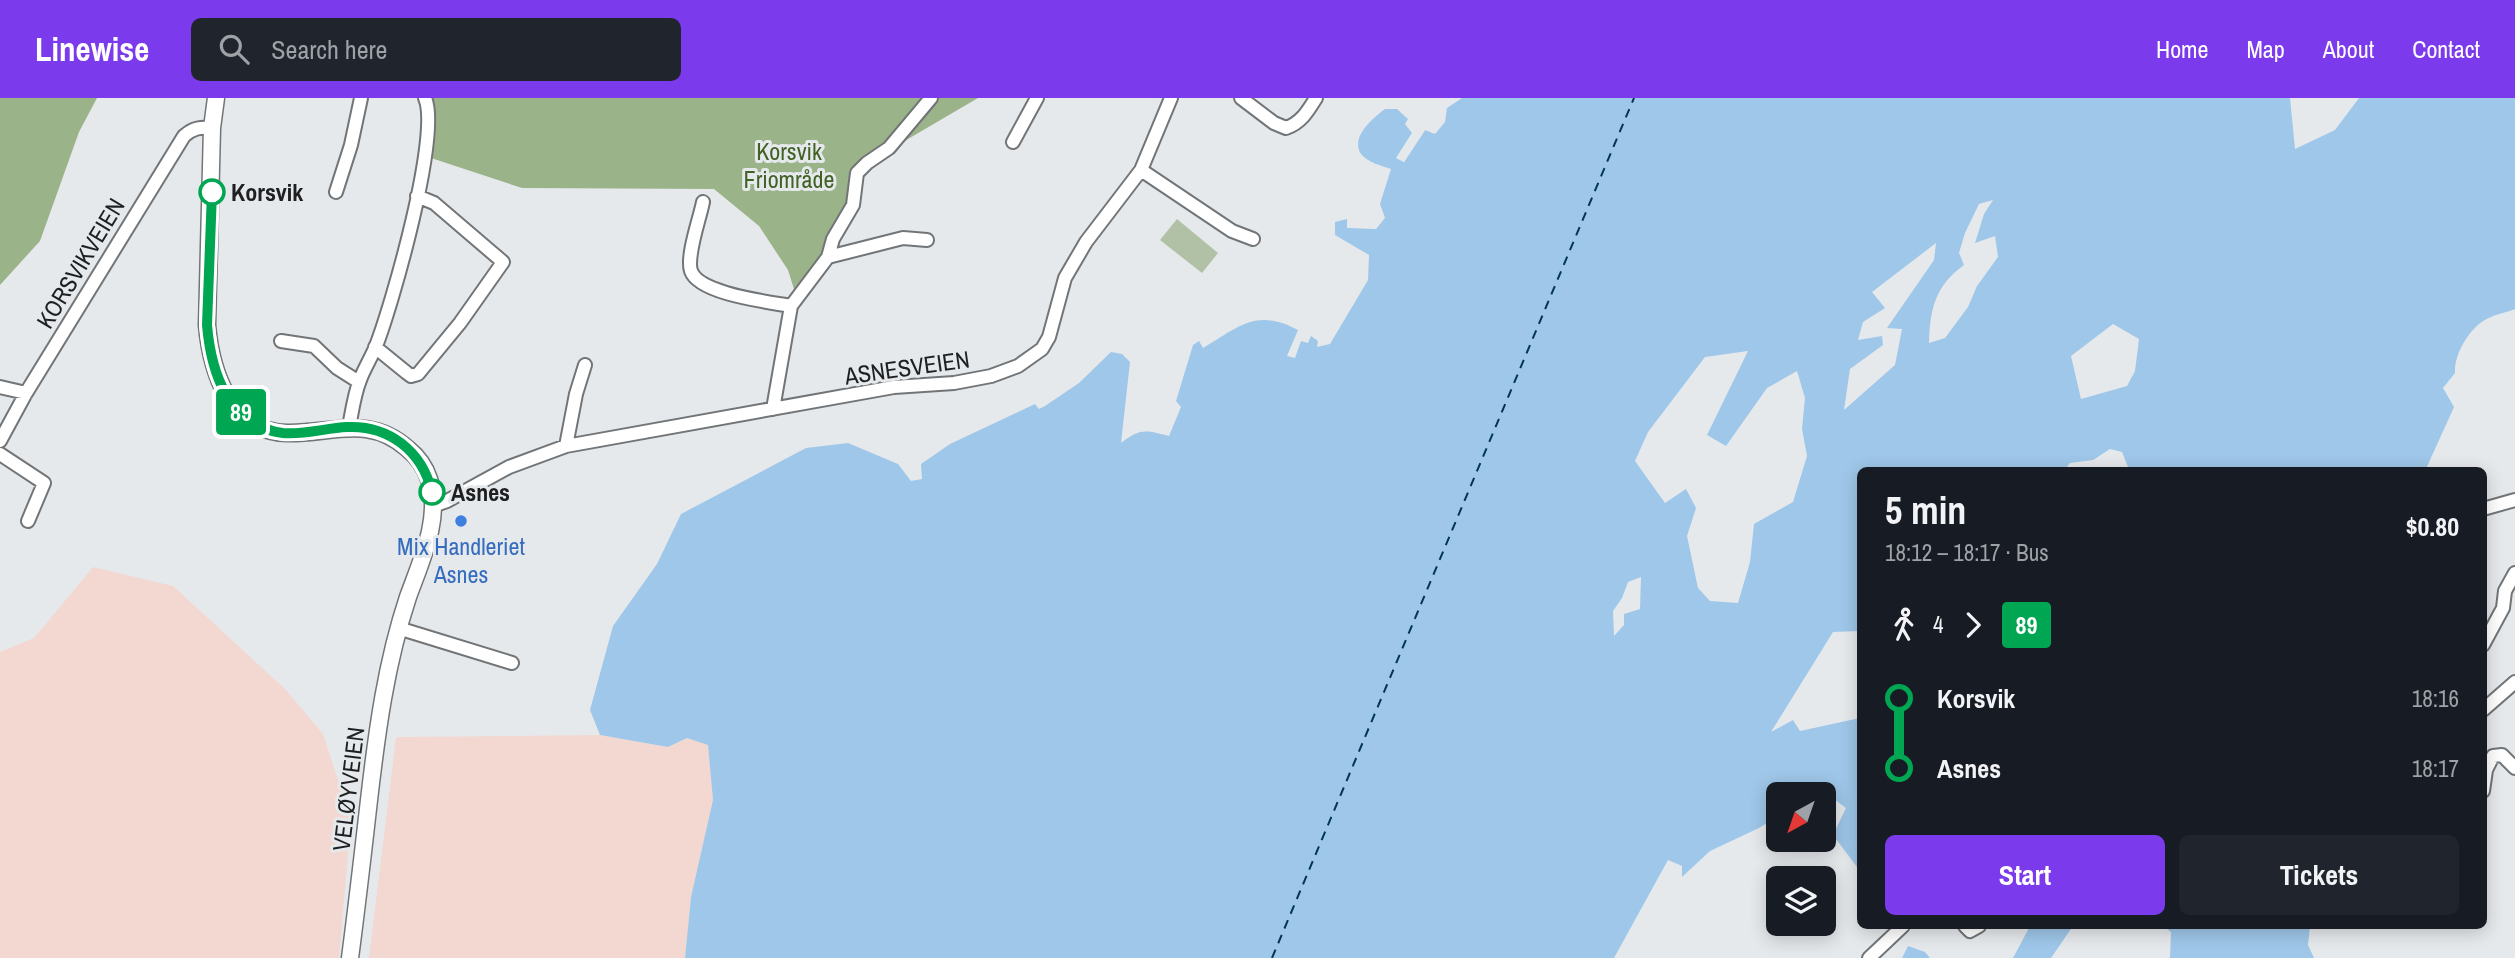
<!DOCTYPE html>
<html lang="en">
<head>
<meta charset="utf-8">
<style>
	:root { --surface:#171b24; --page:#20242c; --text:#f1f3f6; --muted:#9ea1a6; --accent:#7c3aed }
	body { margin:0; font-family:"Archivo Narrow",sans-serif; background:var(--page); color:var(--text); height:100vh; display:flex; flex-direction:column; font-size:26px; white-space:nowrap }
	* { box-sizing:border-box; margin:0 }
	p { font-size:23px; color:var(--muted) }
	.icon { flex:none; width:38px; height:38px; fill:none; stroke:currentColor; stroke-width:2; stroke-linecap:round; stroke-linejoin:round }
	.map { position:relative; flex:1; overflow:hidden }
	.drawer { position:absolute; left:1857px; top:369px; width:630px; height:462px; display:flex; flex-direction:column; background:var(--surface); border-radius:10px; box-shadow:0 4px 18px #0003 }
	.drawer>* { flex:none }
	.badge { padding:0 14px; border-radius:5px; font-size:24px; line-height:46px }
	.needle { width:46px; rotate:220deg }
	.tools { position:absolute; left:1766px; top:684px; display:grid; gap:14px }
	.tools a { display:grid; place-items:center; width:70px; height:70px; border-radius:10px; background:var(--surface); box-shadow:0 4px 18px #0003; font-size:35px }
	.map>.badge { position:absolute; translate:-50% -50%; box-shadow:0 0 0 4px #fff }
	.legs { display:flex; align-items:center; gap:10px; height:77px; padding:0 28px; font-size:23px }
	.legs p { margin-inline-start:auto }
	.summary { display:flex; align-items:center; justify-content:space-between; height:119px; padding:0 28px }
	h1 { font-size:38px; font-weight:800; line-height:52px }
	.action { display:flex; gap:14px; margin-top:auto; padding:14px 28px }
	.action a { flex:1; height:80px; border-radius:10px; background:var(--accent); color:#fff; font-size:28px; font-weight:800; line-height:80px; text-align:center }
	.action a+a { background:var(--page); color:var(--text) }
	ul { padding:0 28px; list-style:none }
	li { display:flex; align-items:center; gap:24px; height:70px; font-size:26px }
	li i { display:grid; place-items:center; width:10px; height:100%; margin:0 9px; background:currentColor }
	li i::after { content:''; width:18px; height:18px; margin:-9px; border:5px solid; border-radius:50%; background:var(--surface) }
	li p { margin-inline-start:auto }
	li:first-child i { background:linear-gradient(#0000 50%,currentColor 0) }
	li:last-child i { background:linear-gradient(currentColor 50%,#0000 0) }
	header { display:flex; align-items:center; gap:42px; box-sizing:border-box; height:98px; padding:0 35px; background:var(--accent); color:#fff }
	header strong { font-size:33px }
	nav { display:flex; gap:38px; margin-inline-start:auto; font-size:24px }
	.search { width:490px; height:63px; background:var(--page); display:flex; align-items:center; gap:18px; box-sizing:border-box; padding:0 24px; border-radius:10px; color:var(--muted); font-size:26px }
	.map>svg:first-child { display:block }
	.industrial { fill:#f2d8d1 }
	.green { fill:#b1c1a5 }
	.forest { fill:#9bb389 }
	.water { fill:#9fc7e9; fill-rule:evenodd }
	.pier { fill:#e6e9ec }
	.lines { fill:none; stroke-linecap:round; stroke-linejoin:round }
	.ferry { stroke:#033555; stroke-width:2; stroke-dasharray:9 7; stroke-linecap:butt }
	.minor-casing { stroke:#727577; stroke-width:16 }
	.secondary-casing { stroke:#727577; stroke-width:19 }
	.minor { stroke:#fff; stroke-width:12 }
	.secondary { stroke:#fff; stroke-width:16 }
	.line-1-casing { stroke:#fff; stroke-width:16 }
	.line-1 { stroke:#00a651; stroke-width:10 }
	.stop-1-dot { fill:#fff; stroke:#00a651; stroke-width:3.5 }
	.shop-dot { fill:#3f7fe0; stroke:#e6e9ec; stroke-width:2.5 }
	.labels { text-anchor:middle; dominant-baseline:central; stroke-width:6; stroke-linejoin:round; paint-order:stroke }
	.park-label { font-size:24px; fill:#426125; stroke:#e6e9ec }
	.stop-label { font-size:24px; font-weight:bold; fill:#1e1f20; stroke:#e6e9ec; text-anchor:start }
	.street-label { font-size:24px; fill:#1e1f20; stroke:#e6e9ec }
	.shop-label { font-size:24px; fill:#366cbe; stroke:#e6e9ec }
</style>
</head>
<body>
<header>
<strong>Linewise</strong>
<div class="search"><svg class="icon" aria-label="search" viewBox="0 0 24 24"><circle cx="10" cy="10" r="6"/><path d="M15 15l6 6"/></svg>Search here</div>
<nav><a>Home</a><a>Map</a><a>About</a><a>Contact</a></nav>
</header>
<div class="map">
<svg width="2515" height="860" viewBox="0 0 2515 860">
	<rect width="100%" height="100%" fill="#e6e9ec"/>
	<!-- industrial -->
	<path class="industrial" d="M93 469 173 488 285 591 323 636 351 722 339 860H0V554L34 540Z
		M600 637 668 649 687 640 708 646 713 702 691 799 685 860H369L396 639Z"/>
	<!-- green -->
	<path class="green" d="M1177 121 1218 155 1202 175 1160 142Z"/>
	<!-- forest -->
	<path class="forest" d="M0 0H97L79 34 40 143 0 187Z
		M430 0H978L867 65 855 102 797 201 788 172 759 128 714 91 522 90 425 58Z"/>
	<!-- water -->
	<path class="water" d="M1462 0H2290L2295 51 2335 32 2359 0H2515V211C2505 215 2492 217 2483 223 2468 233 2454 257 2455 275L2443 290 2454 309 2425 373H2119L2128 369 2122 354 2110 351 2093 362 2070 365 2064 373H1860V533L1833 534 1771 634 1793 622 1800 633 1860 620V773L1833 737 1846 710 1834 701 1824 702V696H1778V718L1759 730 1710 753 1682 779V768L1668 762 1614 860H685L691 799 713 702 708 647 687 640 668 649 600 637 590 612 613 528 657 466 681 416 806 350 848 345 898 366 911 383 922 381 921 366 950 346 1035 306 1039 311 1045 308 1079 285 1111 254 1122 256 1130 264 1121 345C1140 330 1146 332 1169 338L1181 309 1176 303 1193 247 1199 243 1203 250C1240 228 1256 210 1298 232L1287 258 1295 260 1301 243 1308 245 1311 238 1318 243 1317 249 1330 246 1368 182 1369 157 1335 137V124L1347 121V130L1376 131 1385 120 1380 106 1391 71C1382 68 1367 64 1361 56 1350 39 1373 20 1385 11H1397L1408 21 1405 26 1412 35 1397 60 1404 64 1425 32 1435 36 1445 24 1447 10ZM1993 102 1984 116 1975 145 1995 138 1998 159 1977 188 1968 209 1945 240 1929 245C1930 211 1935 188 1964 167L1959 155 1965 135 1979 106ZM1936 145 1934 162 1887 230 1902 231 1895 267 1844 312 1850 271 1883 247 1882 238 1858 242 1863 224 1885 210 1872 194ZM2113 226 2139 241 2135 273 2127 288 2081 301 2071 258ZM1748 253 1707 337 1726 348 1767 290 1797 273 1805 300 1802 331 1807 358 1793 404 1754 426 1750 464 1738 505 1710 503 1698 490 1687 438 1696 410 1686 391 1665 405 1635 363 1648 334 1705 259ZM1641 479 1640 511 1624 516V527L1614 538 1613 513 1622 500 1628 484Z
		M2030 828H2073L2051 860H2013Z
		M2163 828H2310L2308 847 2314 860H2170L2171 834Z
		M1908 848 1925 854 1930 860H1902Z"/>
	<!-- pier -->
	<path class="pier" d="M1425 32 1404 64 1396 60 1412 35H1415L1403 59 1420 33Z"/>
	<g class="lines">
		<!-- ferry -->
		<path class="ferry" d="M1272 860 1634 0"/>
		<!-- minor casing -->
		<g class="minor-casing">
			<path id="minor" d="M1241 0 1274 25 1286 30C1301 25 1308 13 1316 0
				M1013 44 1037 0
				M1141 72 1232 133 1253 141
				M336 94 351 47 361 0
				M703 104C700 120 686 158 691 173 699 196 769 204 791 208
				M828 159 833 141 853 107 857 75 867 65 889 50 931 0
				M281 243 314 248 337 270 359 284
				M375 249 407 275 411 278 418 276 460 225 503 164 434 105 417 98
				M0 289 26 295
				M773 311 791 208 828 159 903 140 927 142
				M349 329C352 314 354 297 360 282 364 271 371 260 376 248 392 207 441 36 425 0
				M0 343 26 295 184 38C193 30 200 29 212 30
				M566 348 576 296 585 267
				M0 356 44 385 28 423
				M433 408 447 403 509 369 566 348 894 289 954 285 991 278 1018 268 1042 251 1049 239 1065 180 1086 144 1141 72 1171 0
				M2483 411 2515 402
				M398 530 512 565
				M2483 547 2503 510 2505 493 2515 475
				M2483 612 2515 584
				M2483 693 2486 672 2493 658 2502 657 2515 670
				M1965 828 1970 833 1979 828
				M1869 860 1903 828"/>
		</g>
		<!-- secondary casing -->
		<g class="secondary-casing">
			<path id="secondary" d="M216 0 212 30 207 227C211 273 230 334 287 335 332 336 369 316 408 351 418 359 425 369 429 381 442 419 421 463 408 499 386 565 377 633 369 702 363 755 357 807 350 860"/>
		</g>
		<!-- minor -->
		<use href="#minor" class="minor"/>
		<!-- secondary -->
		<use href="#secondary" class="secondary"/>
	</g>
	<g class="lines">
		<!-- line-1 casing -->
		<g class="line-1-casing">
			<path id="line-1" d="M212 94 207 227C211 274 228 328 283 335 304 337 326 330 347 329 389 327 422 353 432 394"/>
		</g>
		<!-- line-1 -->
		<use href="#line-1" class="line-1"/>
	</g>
	<!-- markers -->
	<g class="stop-1-dot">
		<circle cx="212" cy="94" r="12"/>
		<circle cx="432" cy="394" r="12"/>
	</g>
	<circle class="shop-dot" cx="461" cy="423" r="7"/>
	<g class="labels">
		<!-- park labels -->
		<g class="park-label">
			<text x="789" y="53">Korsvik<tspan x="789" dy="28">Friområde</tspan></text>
		</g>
		<!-- stop labels -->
		<g class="stop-label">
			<text x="231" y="94">Korsvik</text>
			<text x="451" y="394">Asnes</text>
		</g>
		<!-- street labels -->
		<g class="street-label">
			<text transform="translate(80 165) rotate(-59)">KORSVIKVEIEN</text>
			<text transform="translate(907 269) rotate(-8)">ASNESVEIEN</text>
			<text transform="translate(348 691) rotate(-83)">VELØYVEIEN</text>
		</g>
		<!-- shop labels -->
		<g class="shop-label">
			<text x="461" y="448">Mix Handleriet<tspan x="461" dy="28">Asnes</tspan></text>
		</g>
	</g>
</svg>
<div class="tools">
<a><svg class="needle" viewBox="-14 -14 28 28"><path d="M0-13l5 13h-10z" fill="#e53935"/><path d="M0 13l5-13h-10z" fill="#9ea1a6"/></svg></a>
<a><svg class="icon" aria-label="layers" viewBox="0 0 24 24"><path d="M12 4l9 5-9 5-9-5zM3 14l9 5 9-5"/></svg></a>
</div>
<b class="badge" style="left:241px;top:314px;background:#00a651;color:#fff">89</b>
<section class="drawer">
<div class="summary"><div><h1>5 min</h1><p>18:12 – 18:17 · Bus</p></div><b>$0.80</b></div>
<div class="legs"><svg class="icon" aria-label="walk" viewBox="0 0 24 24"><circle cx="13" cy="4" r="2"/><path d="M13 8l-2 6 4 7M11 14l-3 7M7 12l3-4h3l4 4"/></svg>4<svg class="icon" aria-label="forward" viewBox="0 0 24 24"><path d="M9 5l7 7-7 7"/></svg><b class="badge" style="background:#00a651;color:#fff">89</b></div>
<ul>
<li><i style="color:#00a651"></i><b>Korsvik</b><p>18:16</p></li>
<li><i style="color:#00a651"></i><b>Asnes</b><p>18:17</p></li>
</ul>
<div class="action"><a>Start</a><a>Tickets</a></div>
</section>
</div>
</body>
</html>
